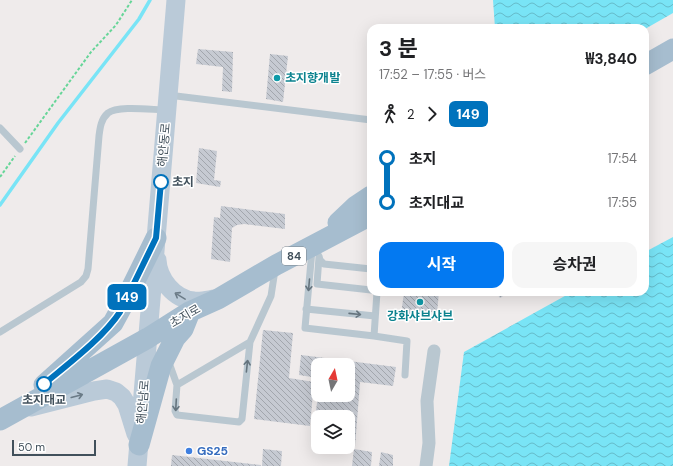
<!DOCTYPE html>
<html lang="ko">
<head>
<meta charset="utf-8">
<style>
	:root { --surface:#fff; --page:#f6f6f6; --text:#202124; --muted:#757577; --accent:#0379f1 }
	body { margin:0; font-family:"DM Sans","Noto Sans KR",sans-serif; background:var(--page); color:var(--text); height:100vh; display:flex; flex-direction:column; font-size:15px; white-space:nowrap }
	* { box-sizing:border-box; margin:0 }
	p { font-size:13px; color:var(--muted) }
	.icon { flex:none; width:22px; height:22px; fill:none; stroke:currentColor; stroke-width:2; stroke-linecap:round; stroke-linejoin:round }
	.map { position:relative; flex:1; overflow:hidden }
	.drawer { position:absolute; left:367px; top:24px; width:282px; height:272px; display:flex; flex-direction:column; background:var(--surface); border-radius:12px; box-shadow:0 4px 16px #0002 }
	.drawer>* { flex:none }
	.badge { padding:0 8px; border-radius:6px; font-size:14px; line-height:26px }
	.needle { width:26px; rotate:9deg }
	.fabs { position:absolute; left:311px; top:358px; display:grid; gap:8px }
	.fabs a { display:grid; place-items:center; width:44px; height:44px; border-radius:8px; background:var(--surface); box-shadow:0 4px 16px #0002; font-size:20px }
	.scale { position:absolute; left:12px; bottom:10px; width:84px; box-sizing:border-box; padding-left:4px; border:2px solid #41505b; border-top:0; font-size:11px; line-height:14px; white-space:nowrap; color:#41505b; -webkit-text-stroke:3px #fff; paint-order:stroke }
	.map>.badge { position:absolute; translate:-50% -50%; box-shadow:0 0 0 2px #fff }
	.legs { display:flex; align-items:center; gap:6px; height:44px; padding:0 12px; font-size:13px }
	.legs p { margin-inline-start:auto }
	.summary { display:flex; align-items:center; justify-content:space-between; height:68px; padding:0 12px }
	h1 { font-size:22px; font-weight:700; line-height:30px }
	.button { display:flex; gap:8px; margin-top:auto; padding:8px 12px }
	.button a { flex:1; height:46px; border-radius:12px; background:var(--accent); color:#fff; font-size:16px; font-weight:700; line-height:46px; text-align:center }
	.button a+a { background:var(--page); color:var(--text) }
	ul { padding:0 12px; list-style:none }
	li { display:flex; align-items:center; gap:14px; height:44px; font-size:15px }
	li i { display:grid; place-items:center; width:6px; height:100%; margin:0 5px; background:currentColor }
	li i::after { content:''; width:10px; height:10px; margin:-5px; border:3px solid; border-radius:50%; background:var(--surface) }
	li p { margin-inline-start:auto }
	li:first-child i { background:linear-gradient(#0000 50%,currentColor 0) }
	li:last-child i { background:linear-gradient(currentColor 50%,#0000 0) }
	.map>svg:first-child { display:block }
	.water { fill:url(#water-waves) }
	.lines { fill:none; stroke-linecap:round; stroke-linejoin:round }
	.stream { stroke:#79e4f6; stroke-width:3.5 }
	.building { fill:url(#building-back-hatch) }
	.path { stroke:#66d598; stroke-width:2; stroke-dasharray:3 2; stroke-linecap:butt }
	.lane { stroke:#b9c7d0; stroke-width:7 }
	.street { stroke:#b9c7d0; stroke-width:13 }
	.secondary { stroke:#bacad8; stroke-width:19 }
	.primary { stroke:#a6bdcf; stroke-width:21 }
	.oneway { stroke:#65747e }
	.oneway2 { stroke:#6b7b87 }
	.line-1-casing { stroke:#fff; stroke-width:9 }
	.line-1 { stroke:#0072bc; stroke-width:6 }
	.culture-dot { fill:#0f9aa8; stroke:#fff; stroke-width:1.5 }
	.stop-1-dot { fill:#fff; stroke:#0072bc; stroke-width:2 }
	.shop-dot { fill:#3f7fe0; stroke:#fff; stroke-width:1.5 }
	.labels { text-anchor:middle; dominant-baseline:central; stroke-width:3; stroke-linejoin:round; paint-order:stroke }
	.shield { fill:#fff; stroke:#7a848c; stroke-width:1 }
	.shield-label { font-size:11px; font-weight:bold; fill:#41505b }
	.culture-label { font-size:12px; font-weight:bold; fill:#0d838f; stroke:#fff; text-anchor:start }
	.street-label { font-size:12px; fill:#41505b; stroke:#fff }
	.stop-label { font-size:12px; font-weight:bold; fill:#41505b; stroke:#fff; text-anchor:start }
	.shop-label { font-size:12px; font-weight:bold; fill:#366cbe; stroke:#fff; text-anchor:start }
</style>
</head>
<body>
<div class="map">
<svg width="673" height="466" viewBox="0 0 673 466">
	<defs>
		<pattern id="water-waves" width="16" height="10" patternUnits="userSpaceOnUse"><rect width="16" height="10" fill="#79e4f6"/><path d="M0 5q4-4 8 0t8 0" fill="none" stroke="#65bbca"/></pattern>
		<pattern id="building-back-hatch" width="6" height="6" patternUnits="userSpaceOnUse"><rect width="6" height="6" fill="#c6cad2"/><path d="M-1 5l2 2M0 0l6 6M5-1l2 2" fill="none" stroke="#a2a6ad"/></pattern>
	</defs>
	<rect width="100%" height="100%" fill="#efebeb"/>
	<!-- water -->
	<path class="water" d="M493 0H673V13L645 29 495 28Z
		M673 237V466H449L464 352 572 292H645V252Z"/>
	<g class="lines">
		<!-- stream -->
		<path class="stream" d="M0 205 58 123 139 19 150 0"/>
	</g>
	<!-- building -->
	<path class="building" d="M198 49 233 52 232 92 222 91 223 67 196 64Z
		M270 54 288 56 283 102 266 99Z
		M199 148 217 151 214 180 221 181 220 187 196 183Z
		M221 206 285 214V229L244 224 237 225 232 228 230 262 211 259 214 217 220 218Z
		M404 292H439L437 313 424 311V319L401 315Z
		M496 292H509L500 298Z
		M263 330 293 333 289 378 314 382 310 426 254 419Z
		M301 355 396 367 393 386 360 382 355 447 348 446V417H318V443L312 442 318 395H348V365H318V378L299 375Z
		M263 449 282 451 281 466H262Z
		M354 449 372 452 371 466H352Z
		M381 452 393 455V466H379Z
		M172 455 261 465V466H171Z"/>
	<g class="lines">
		<!-- path -->
		<path class="path" d="M25 143 91 52 116 25 132 0
			M0 177 15 156"/>
		<!-- lane -->
		<path class="lane" d="M168 95 371 120
			M0 128 20 149
			M312 250 305 328 374 336 377 292
			M319 256 320 260 324 264 371 269
			M319 257 317 284 371 290
			M306 309 375 316
			M0 332 81 282 86 276 88 269 99 136C100 128 101 119 108 113 118 105 153 110 167 110
			M374 336 407 341 405 375
			M168 360 177 385 175 411 177 415 239 422 242 419 250 342 271 296 275 270
			M177 385 250 342"/>
		<!-- street -->
		<path class="street" d="M426 466 429 443 427 401 434 351"/>
		<!-- secondary -->
		<path class="secondary" d="M157 260C158 279 174 299 194 301 200 302 208 300 215 299
			M31 407 94 391 107 389 116 392 122 397 127 405 136 434
			M137 466 176 0"/>
		<!-- primary -->
		<path class="primary" d="M645 65 673 49
			M338 223 356 206 371 196
			M44 385 113 323 125 301 156 238
			M0 420 148 338 189 312 218 299 276 265 371 215
			M139 445 161 366 175 338 183 329 189 314"/>
	</g>
	<!-- one-way arrows -->
	<defs><path id="oneway-shaft" d="M-6 0H5M1.5-3L5.5 0L1.5 3" fill="none" stroke-width="1.6" stroke-linecap="round" stroke-linejoin="round"/></defs>
	<g class="oneway">
		<use href="#oneway-shaft" transform="translate(309 285) rotate(95)"/>
		<use href="#oneway-shaft" transform="translate(355 314) rotate(6)"/>
		<use href="#oneway-shaft" transform="translate(247 366) rotate(-84)"/>
		<use href="#oneway-shaft" transform="translate(176 405) rotate(93)"/>
	</g>
	<g class="oneway2">
		<use href="#oneway-shaft" transform="translate(180 296) rotate(-149)"/>
		<use href="#oneway-shaft" transform="translate(77 396) rotate(-15)"/>
	</g>
	<g class="lines">
		<!-- line-1 casing -->
		<g class="line-1-casing">
			<path id="line-1" d="M44 384C68 364 103 338 120 312L156 238 161 182"/>
		</g>
		<!-- line-1 -->
		<use href="#line-1" class="line-1"/>
	</g>
	<!-- markers -->
	<g class="culture-dot">
		<circle cx="277" cy="78" r="4"/>
		<circle cx="420" cy="302" r="4"/>
	</g>
	<g class="stop-1-dot">
		<circle cx="161" cy="182" r="7"/>
		<circle cx="44" cy="384" r="7"/>
	</g>
	<circle class="shop-dot" cx="189" cy="451" r="4"/>
	<g class="labels">
		<!-- shield labels -->
		<rect class="shield" x="282" y="247" width="24" height="18" rx="3"/>
		<g class="shield-label">
			<text x="294" y="256">84</text>
		</g>
		<!-- culture labels -->
		<g class="culture-label">
			<text x="285" y="78">초지향개발</text>
			<text x="420" y="316" text-anchor="middle">강화샤브샤브</text>
		</g>
		<!-- street labels -->
		<g class="street-label">
			<text transform="translate(164 145) rotate(-85)">해안동로</text>
			<text transform="translate(185 316) rotate(-30)">초지로</text>
			<text transform="translate(143 402) rotate(-85)">해안남로</text>
		</g>
		<!-- stop labels -->
		<g class="stop-label">
			<text x="172" y="182">초지</text>
			<text x="44" y="400" text-anchor="middle">초지대교</text>
		</g>
		<!-- shop labels -->
		<g class="shop-label">
			<text x="197" y="451">GS25</text>
		</g>
	</g>
</svg>
<div class="fabs">
<a><svg class="needle" viewBox="-14 -14 28 28"><path d="M0-13l5 13h-10z" fill="#e53935"/><path d="M0 13l5-13h-10z" fill="#757577"/></svg></a>
<a><svg class="icon" aria-label="layers" viewBox="0 0 24 24"><path d="M12 4l9 5-9 5-9-5zM3 14l9 5 9-5"/></svg></a>
</div>
<div class="scale">50 m</div>
<b class="badge" style="left:127px;top:297px;background:#0072bc;color:#fff">149</b>
<section class="drawer">
<div class="summary"><div><h1>3 분</h1><p>17:52 – 17:55 · 버스</p></div><b>₩3,840</b></div>
<div class="legs"><svg class="icon" aria-label="walk" viewBox="0 0 24 24"><circle cx="13" cy="4" r="2"/><path d="M13 8l-2 6 4 7M11 14l-3 7M7 12l3-4h3l4 4"/></svg>2<svg class="icon" aria-label="forward" viewBox="0 0 24 24"><path d="M9 5l7 7-7 7"/></svg><b class="badge" style="background:#0072bc;color:#fff">149</b></div>
<ul>
<li><i style="color:#0072bc"></i><b>초지</b><p>17:54</p></li>
<li><i style="color:#0072bc"></i><b>초지대교</b><p>17:55</p></li>
</ul>
<div class="button"><a>시작</a><a>승차권</a></div>
</section>
</div>
</body>
</html>
